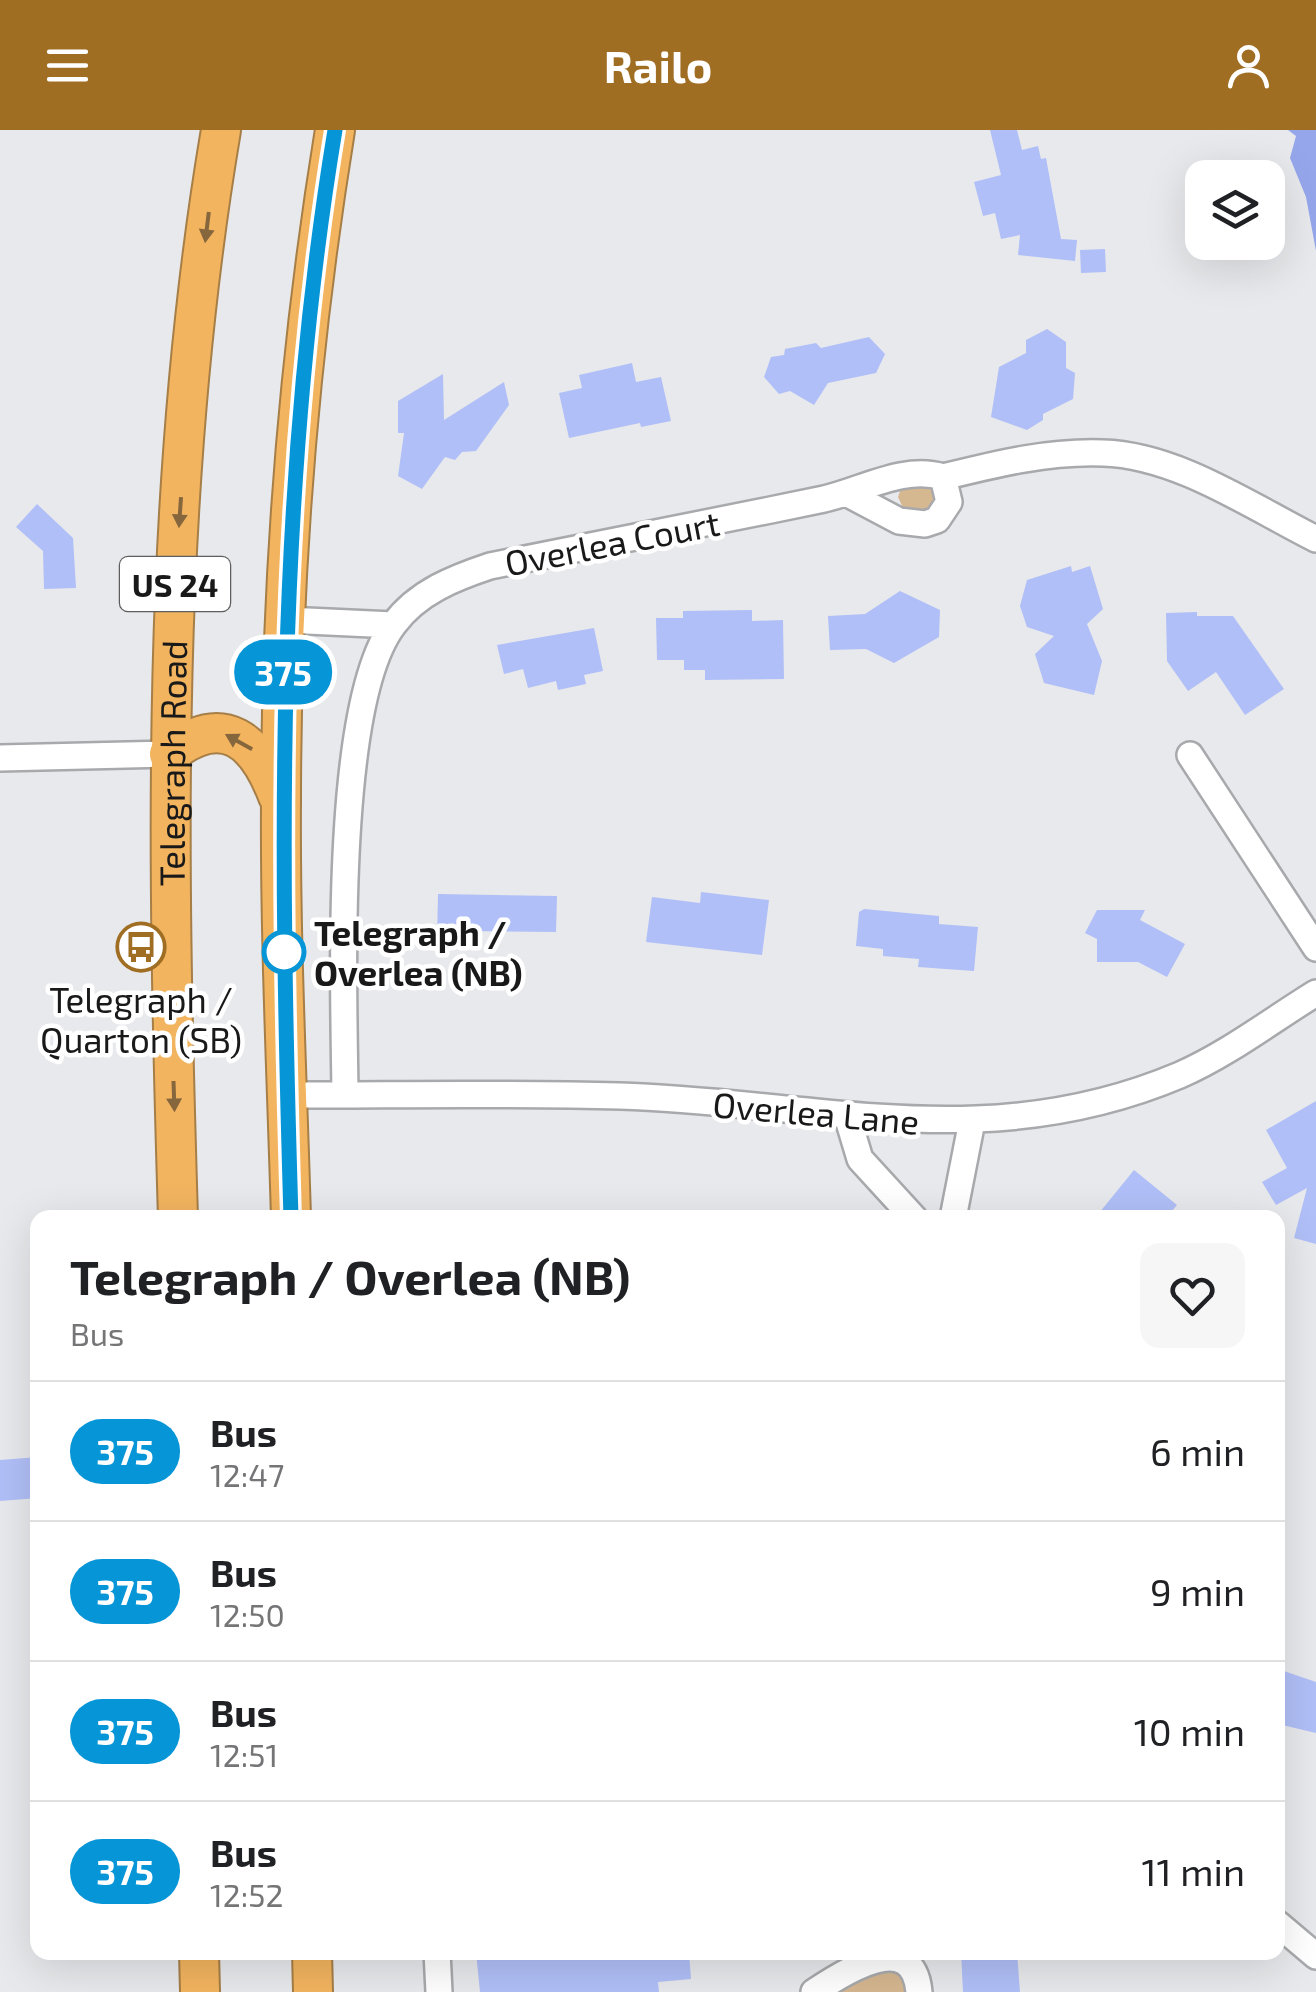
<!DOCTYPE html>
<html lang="en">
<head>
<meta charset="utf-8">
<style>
	:root { --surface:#fff; --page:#f6f6f6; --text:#202124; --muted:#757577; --line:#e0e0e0; --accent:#a06e23 }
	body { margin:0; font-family:"Exo 2",sans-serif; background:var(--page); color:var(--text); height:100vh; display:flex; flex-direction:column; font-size:38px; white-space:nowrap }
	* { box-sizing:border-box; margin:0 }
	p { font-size:32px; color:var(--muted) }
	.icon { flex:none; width:55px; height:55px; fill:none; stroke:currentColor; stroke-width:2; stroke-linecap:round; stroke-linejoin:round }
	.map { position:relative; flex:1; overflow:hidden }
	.details { position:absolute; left:30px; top:1080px; width:1255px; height:750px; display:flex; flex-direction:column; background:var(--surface); border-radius:20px; box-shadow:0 10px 40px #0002 }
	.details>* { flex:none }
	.badge { padding:0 20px; border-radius:32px; font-size:35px; line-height:65px }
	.tools { position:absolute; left:1185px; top:30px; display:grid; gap:20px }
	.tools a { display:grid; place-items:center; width:100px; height:100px; border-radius:20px; background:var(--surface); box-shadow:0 10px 40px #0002; font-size:50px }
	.map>.badge { position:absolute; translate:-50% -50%; box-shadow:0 0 0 5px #fff }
	.round { display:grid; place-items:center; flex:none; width:105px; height:105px; border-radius:20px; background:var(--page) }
	.headline { display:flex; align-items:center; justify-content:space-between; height:170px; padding:0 40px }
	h1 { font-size:48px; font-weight:700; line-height:75px }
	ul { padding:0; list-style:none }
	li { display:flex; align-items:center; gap:30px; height:140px; padding:0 40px; border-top:2px solid var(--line) }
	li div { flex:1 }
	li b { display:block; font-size:38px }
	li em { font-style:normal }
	li .badge { min-width:110px; font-weight:700; text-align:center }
	header { display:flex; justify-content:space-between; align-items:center; height:130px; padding:0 40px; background:var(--accent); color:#fff; font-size:45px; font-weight:700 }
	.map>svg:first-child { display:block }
	.green { fill:#d5b790 }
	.water { fill:#95a6eb }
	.building { fill:#b0bff7 }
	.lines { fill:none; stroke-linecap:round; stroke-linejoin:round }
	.minor-casing { stroke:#a8a9ac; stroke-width:30 }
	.highway-casing { stroke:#a67e47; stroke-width:42 }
	.minor { stroke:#fff; stroke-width:25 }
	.highway { stroke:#f2b45f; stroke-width:38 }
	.oneway { fill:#86663c }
	.line-casing { stroke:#fff; stroke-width:22 }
	.line { stroke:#0696d7; stroke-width:15 }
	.stop-dot { fill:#fff; stroke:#0696d7; stroke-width:5 }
	.labels { text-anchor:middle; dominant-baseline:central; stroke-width:9; stroke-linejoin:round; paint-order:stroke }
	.shield { fill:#fff; stroke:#5e5e5f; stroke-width:2.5 }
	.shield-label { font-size:32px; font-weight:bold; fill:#19191a }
	.street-label { font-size:35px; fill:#19191a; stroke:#fff }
	.stop-label { font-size:35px; font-weight:bold; fill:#19191a; stroke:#fff; text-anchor:start }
	.poi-label { font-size:35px; fill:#19191a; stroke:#fff }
</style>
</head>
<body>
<header><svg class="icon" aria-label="menu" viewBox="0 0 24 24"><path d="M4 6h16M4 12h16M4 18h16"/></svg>Railo<svg class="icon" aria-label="person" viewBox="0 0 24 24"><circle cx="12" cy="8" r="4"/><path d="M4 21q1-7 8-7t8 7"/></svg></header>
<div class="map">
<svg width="1316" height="1862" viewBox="0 0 1316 1862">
	<rect width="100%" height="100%" fill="#e8e9ec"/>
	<!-- green -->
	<path class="green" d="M931 352 939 370 926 383 905 382 898 367 902 356Z
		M886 1838 899 1843 906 1862H836L874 1840Z"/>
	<!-- water -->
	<path class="water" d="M1288 0H1316V121L1306 67 1290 28 1296 6Z"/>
	<!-- building -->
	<path class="building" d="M990 0H1017L1022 20 1038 16 1041 29 1046 28 1061 109 1077 110 1075 131 1018 125 1020 105 1001 109 995 83 983 86 974 52 1001 45Z
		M1105 119 1106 142 1081 143 1080 120Z
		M1047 199 1066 212V238L1075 243 1073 269 1043 284V290L1027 300 991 287 999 237 1026 223V210Z
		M869 207 885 224 876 243 828 253 814 275 790 261 779 264 764 247 771 227 784 225 785 219 816 213 821 218Z
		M632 233 636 252 661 247 671 291 641 297 640 293 569 308 559 263 582 258 579 245Z
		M443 244 444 290 504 252 509 275 476 321 462 322 455 330 445 327 422 359 398 346 404 303H398V271Z
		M37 374 73 408 76 458 44 459 43 421 16 397Z
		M1071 436 1072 442 1090 436 1103 479 1087 494 1102 531 1094 565 1044 553 1035 524 1054 506 1027 497 1020 476 1027 450Z
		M900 461 940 480 939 507 894 533 866 519 830 520 828 486 865 484Z
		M752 480V491L783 490 784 549 705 550V540H684V530H657L656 488H683V481Z
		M1197 482V486H1233L1284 559 1245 585 1216 542 1188 561 1167 531 1166 483Z
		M594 498 603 541 584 545 586 554 558 560 556 551 528 558 523 539 504 544 497 515Z
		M701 762 769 770 762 825 646 812 652 767 700 773Z
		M438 764 557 766 556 802 467 801V809H437Z
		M864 779 939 786V794L978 797 974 841 918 837 919 829 883 826V819L856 816 859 782Z
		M1097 780H1145L1140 790 1185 814 1167 847 1138 832H1097V809L1085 803Z
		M1316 971V1114L1294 1108 1307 1058 1276 1075 1262 1052 1287 1038 1266 1000Z
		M1134 1040 1177 1075 1166 1088H1095Z
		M38 1327V1368L0 1371V1330Z
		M1278 1539 1316 1552V1603L1278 1594Z
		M476 1822H689L691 1849 658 1852 659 1862H480Z
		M961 1822H1017L1020 1862H963Z"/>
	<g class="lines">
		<!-- minor casing -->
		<g class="minor-casing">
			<path id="minor" d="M943 347C996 334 1048 321 1103 323 1177 325 1252 377 1316 409
				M286 490 393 495
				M1190 625 1316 818
				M0 628 169 624
				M287 965C398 965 509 963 620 966 818 972 986 1027 1180 945 1228 924 1272 890 1316 863
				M345 965C344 860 333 573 394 494 418 462 454 448 490 436 602 414 713 392 824 369 863 360 904 335 943 347L949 372 937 390 925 394 899 391 848 364
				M848 989 860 1029 914 1088
				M953 1088 972 991
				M1278 1794 1316 1826
				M437 1822 439 1862
				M814 1862C844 1842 913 1797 919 1862"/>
		</g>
		<!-- highway casing -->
		<g class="highway-casing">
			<g id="highway">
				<path d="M169 624C224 580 257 611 278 666"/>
				<path id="s1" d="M178 1088C167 725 160 359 221 0"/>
				<path d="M291 1088C287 949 280 810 281 671 281 447 299 221 335 0"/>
				<path d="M199 1822 200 1862"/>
				<path d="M312 1822 313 1862"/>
			</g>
		</g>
		<!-- minor -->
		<use href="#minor" class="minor"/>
		<!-- highway -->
		<use href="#highway" class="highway"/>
	</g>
	<!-- one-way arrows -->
	<defs><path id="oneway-solid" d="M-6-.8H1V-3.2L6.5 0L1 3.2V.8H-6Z" transform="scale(2.5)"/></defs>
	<g class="oneway">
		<use href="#oneway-solid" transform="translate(207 97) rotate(97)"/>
		<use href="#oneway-solid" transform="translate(180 382) rotate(94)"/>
		<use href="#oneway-solid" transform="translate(239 612) rotate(-151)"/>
		<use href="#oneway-solid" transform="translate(174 966) rotate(88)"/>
	</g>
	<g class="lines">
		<!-- line casing -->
		<g class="line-casing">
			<path id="line" d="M291 1088C280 723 275 361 335 0"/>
		</g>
		<!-- line -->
		<use href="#line" class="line"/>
	</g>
	<!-- icons -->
	<defs>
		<g id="bus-ring" transform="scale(2.5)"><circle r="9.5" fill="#fff" stroke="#a06e23" stroke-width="1.5"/><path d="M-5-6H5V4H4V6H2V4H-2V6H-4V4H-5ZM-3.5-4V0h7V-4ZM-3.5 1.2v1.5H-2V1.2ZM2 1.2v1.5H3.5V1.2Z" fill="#a06e23"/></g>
	</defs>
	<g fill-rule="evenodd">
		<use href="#bus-ring" x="141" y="817"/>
	</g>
	<!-- markers -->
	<circle class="stop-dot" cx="284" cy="822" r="20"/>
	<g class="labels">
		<!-- shield labels -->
		<rect class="shield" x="120" y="427" width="110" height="54" rx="8"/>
		<g class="shield-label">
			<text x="175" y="454">US 24</text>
		</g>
		<!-- street labels -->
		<g class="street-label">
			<text transform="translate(612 412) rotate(-11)">Overlea Court</text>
			<text stroke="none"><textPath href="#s1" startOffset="455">Telegraph Road</textPath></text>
			<text transform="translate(816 982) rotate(5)">Overlea Lane</text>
		</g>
		<!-- stop labels -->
		<g class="stop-label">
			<text x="314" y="802">Telegraph /<tspan x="314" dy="40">Overlea (NB)</tspan></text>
		</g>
		<!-- poi labels -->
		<g class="poi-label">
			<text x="141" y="869">Telegraph /<tspan x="141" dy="40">Quarton (SB)</tspan></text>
		</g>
	</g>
</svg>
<div class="tools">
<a><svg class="icon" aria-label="layers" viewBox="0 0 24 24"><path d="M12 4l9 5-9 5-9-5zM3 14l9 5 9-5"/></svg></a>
</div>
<b class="badge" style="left:283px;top:542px;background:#0696d7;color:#fff">375</b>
<section class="details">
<div class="headline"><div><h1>Telegraph / Overlea (NB)</h1><p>Bus</p></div><a class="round"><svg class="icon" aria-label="heart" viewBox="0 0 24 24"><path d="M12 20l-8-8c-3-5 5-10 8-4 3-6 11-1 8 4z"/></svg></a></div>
<ul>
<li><span class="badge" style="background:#0696d7;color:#fff">375</span><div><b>Bus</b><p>12:47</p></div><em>6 min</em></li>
<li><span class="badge" style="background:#0696d7;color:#fff">375</span><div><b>Bus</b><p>12:50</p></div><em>9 min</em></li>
<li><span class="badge" style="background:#0696d7;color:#fff">375</span><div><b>Bus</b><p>12:51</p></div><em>10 min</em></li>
<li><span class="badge" style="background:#0696d7;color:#fff">375</span><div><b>Bus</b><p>12:52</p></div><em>11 min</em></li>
</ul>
</section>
</div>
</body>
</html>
